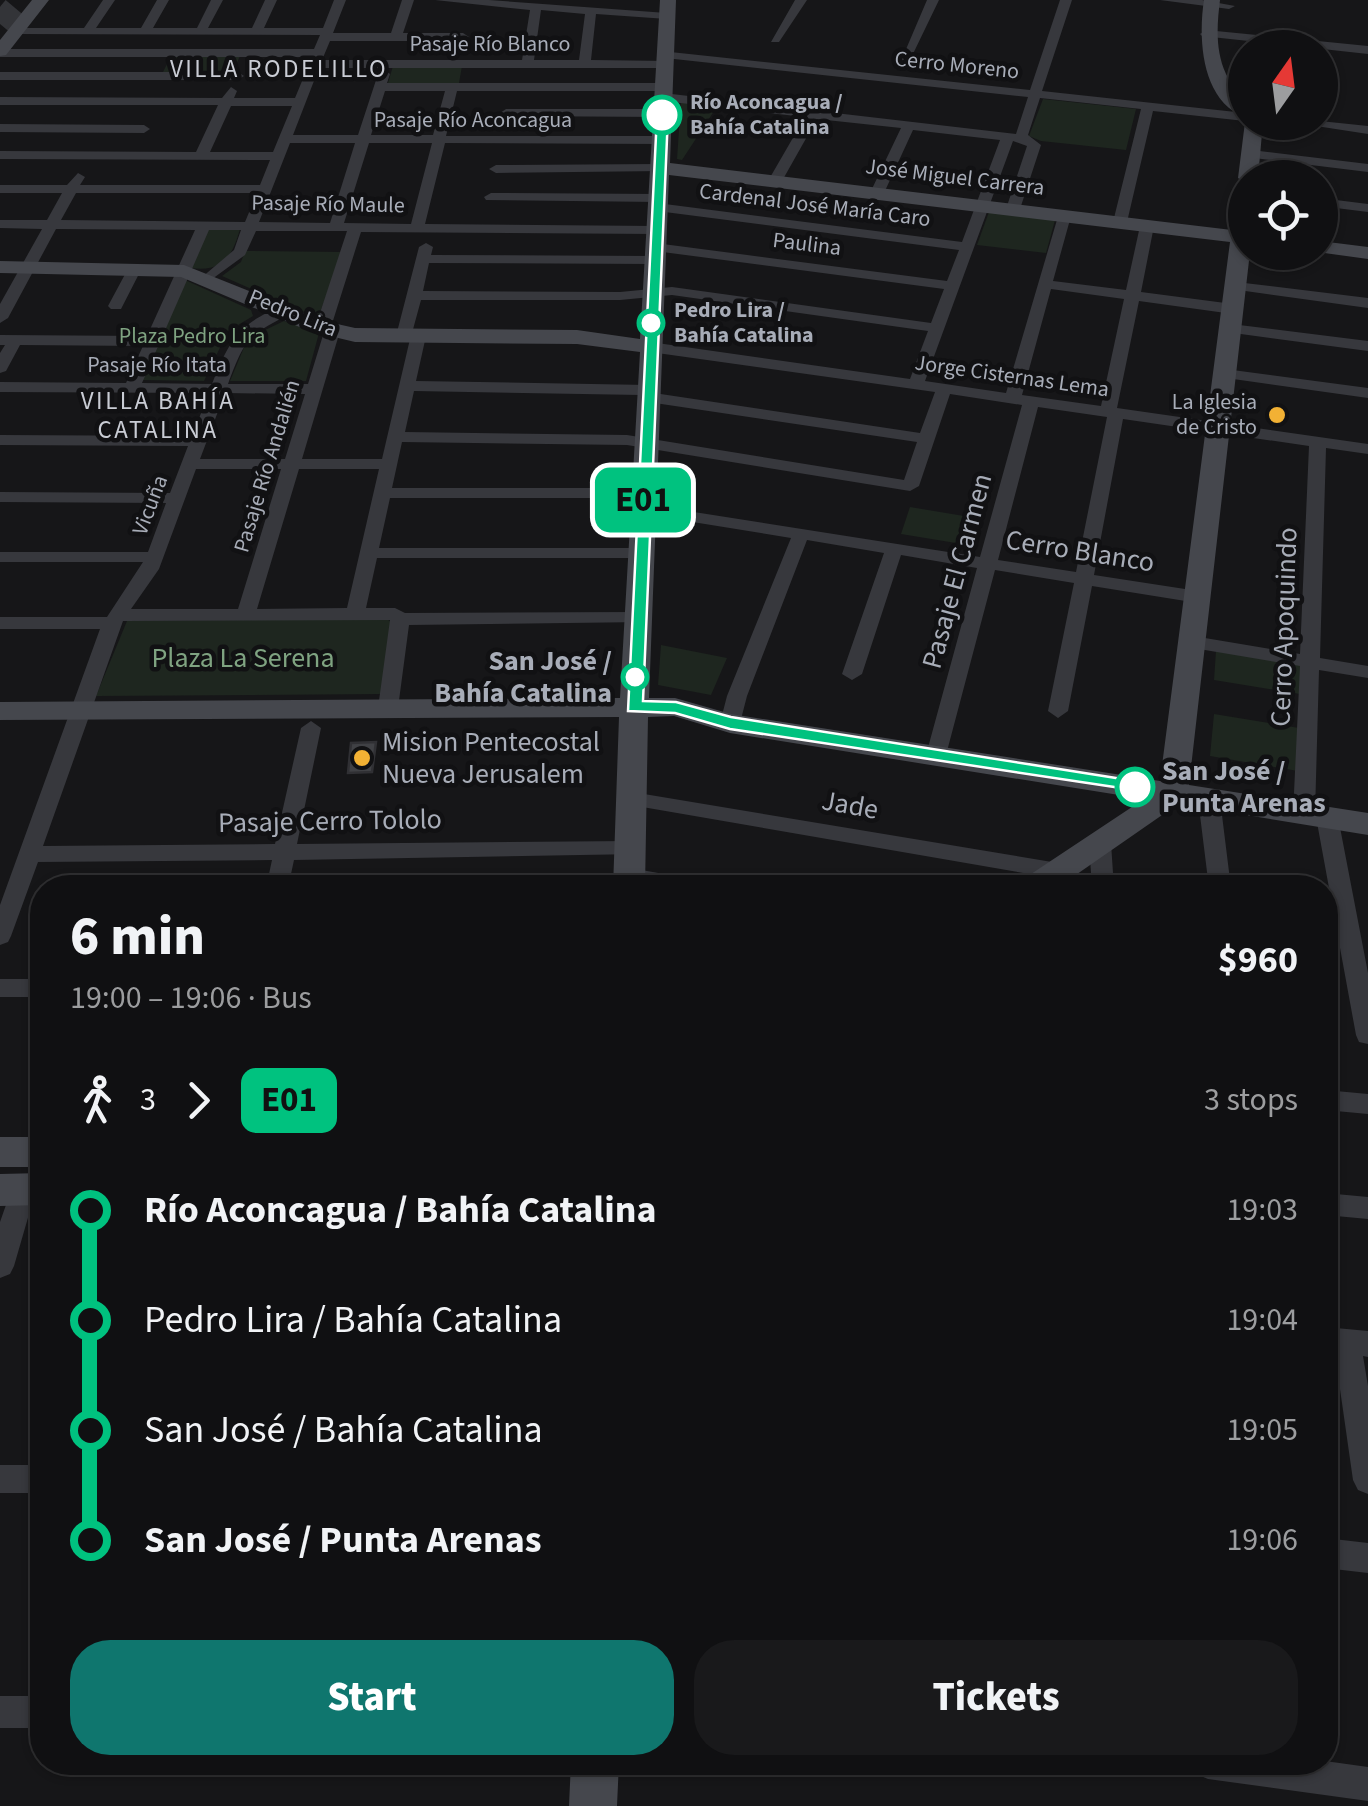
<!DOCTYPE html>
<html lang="en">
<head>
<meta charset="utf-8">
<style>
	:root { --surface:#101012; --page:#19191b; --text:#f1f3f6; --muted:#9c9d9f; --line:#303032; --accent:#0f766e }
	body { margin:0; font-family:"Source Sans 3",sans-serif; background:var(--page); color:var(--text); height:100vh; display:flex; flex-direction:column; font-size:38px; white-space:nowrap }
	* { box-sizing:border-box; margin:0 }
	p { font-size:32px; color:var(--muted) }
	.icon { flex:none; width:55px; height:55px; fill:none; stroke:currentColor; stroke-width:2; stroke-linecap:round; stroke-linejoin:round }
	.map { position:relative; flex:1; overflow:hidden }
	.details { position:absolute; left:30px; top:875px; width:1308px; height:900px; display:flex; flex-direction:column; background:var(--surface); border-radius:40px; box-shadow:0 2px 8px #0004,0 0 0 2px var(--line) }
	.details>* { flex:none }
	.badge { padding:0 20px; border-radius:15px; font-size:35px; line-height:65px }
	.needle { width:65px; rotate:14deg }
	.controls { position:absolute; left:1228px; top:30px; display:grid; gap:20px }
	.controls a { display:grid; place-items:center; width:110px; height:110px; border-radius:50%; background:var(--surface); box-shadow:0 2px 8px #0004,0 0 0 2px var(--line); font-size:50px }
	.map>.badge { position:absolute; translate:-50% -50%; box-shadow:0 0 0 5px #fff }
	.legs { display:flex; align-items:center; gap:15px; height:110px; padding:0 40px; font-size:32px }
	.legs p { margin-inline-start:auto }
	.headline { display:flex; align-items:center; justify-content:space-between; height:170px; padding:0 40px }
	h1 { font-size:55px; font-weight:800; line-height:75px }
	.cta { display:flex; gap:20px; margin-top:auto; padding:20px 40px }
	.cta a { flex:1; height:115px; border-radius:40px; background:var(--accent); color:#fff; font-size:40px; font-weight:800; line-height:115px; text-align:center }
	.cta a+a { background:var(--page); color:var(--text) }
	ul { padding:0 40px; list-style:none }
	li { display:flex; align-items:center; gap:35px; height:110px; font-size:38px }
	li i { display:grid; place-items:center; width:15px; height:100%; margin:0 12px; background:currentColor }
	li i::after { content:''; width:25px; height:25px; margin:-12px; border:8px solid; border-radius:50%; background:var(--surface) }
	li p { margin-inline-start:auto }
	li:first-child i { background:linear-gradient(#0000 50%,currentColor 0) }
	li:last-child i { background:linear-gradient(currentColor 50%,#0000 0) }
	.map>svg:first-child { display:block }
	.green { fill:#1e261f }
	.building { fill:#404145; stroke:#303034; stroke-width:2.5 }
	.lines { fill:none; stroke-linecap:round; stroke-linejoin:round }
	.highway-tunnel { stroke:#333438; stroke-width:22; stroke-dasharray:22 11; stroke-linecap:butt }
	.street { fill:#37383d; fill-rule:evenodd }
	.secondary { fill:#45474d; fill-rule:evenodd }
	.line-1 { fill:#00c27f; stroke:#fff; stroke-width:2.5 }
	.stop-1-dot { fill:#fff; stroke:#00c27f; stroke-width:5 }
	.poi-dot { fill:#f2b134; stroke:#111113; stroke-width:4 }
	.labels { text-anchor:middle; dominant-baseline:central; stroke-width:9; stroke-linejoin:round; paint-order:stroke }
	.far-street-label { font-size:22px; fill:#a8adb8; stroke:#111113 }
	.far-stop-label { font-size:22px; font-weight:bold; fill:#a8adb8; stroke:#111113; text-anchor:start }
	.far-park-label { font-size:22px; fill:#7fa381; stroke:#111113 }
	.far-poi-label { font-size:22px; fill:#a8adb8; stroke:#111113; text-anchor:end }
	.far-neighbourhood-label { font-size:25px; letter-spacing:2.5px; fill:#c9ccd4; stroke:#111113 }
	.street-label { font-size:28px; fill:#a8adb8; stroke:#111113 }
	.park-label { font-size:28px; fill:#7fa381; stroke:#111113 }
	.stop-label { font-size:28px; font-weight:bold; fill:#a8adb8; stroke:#111113; text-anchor:end }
	.poi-label { font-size:28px; fill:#a8adb8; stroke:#111113; text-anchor:start }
</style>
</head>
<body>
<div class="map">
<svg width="1368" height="1806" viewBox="0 0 1368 1806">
	<rect width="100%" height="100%" fill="#161618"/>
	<!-- green -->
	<path class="green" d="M171 56H240L232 74H162Z
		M393 66H462L459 83H388Z
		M1043 99 1136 109 1126 150 1041 141 1029 136Z
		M681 101 718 105 682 160 677 159Z
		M989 212 1055 220 1046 253 977 245Z
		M206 229H240C232 257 223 272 191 268Z
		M245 251 342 252 318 318 222 276 241 262Z
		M185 280 251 310 253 316 228 331 204 381 141 380Z
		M284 321 319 333 306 381H230L248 338Z
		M910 507 982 519 974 546 901 534Z
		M387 619 391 622 382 694 96 696 127 621Z
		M661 645 727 658 711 695 658 685Z
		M1216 651 1301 665 1300 694 1214 680Z
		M1214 714 1299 728 1298 771 1210 756Z"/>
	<!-- building -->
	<path class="building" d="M376 742 372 772 348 773 351 743Z"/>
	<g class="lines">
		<!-- highway-tunnel -->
		<path class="highway-tunnel" d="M0 24 20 0"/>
		<!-- street -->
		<path class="street" d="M103 0H115L96 28H141L157 0H169L153 28H197L211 0H223L208 28H252L265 0H277L264 28H323L334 0H346L333 33H391L402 0H414L403 33H463L469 37 463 41H330L322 60H522L530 10 435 0H489L667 13 673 16 667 19 596 14 591 60 669 61 671 64 665 68H319L293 135H358L378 74 384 70 390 74 387 83H664L670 87 664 91H457L446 136H661L668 140 661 144 445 143 425 224 656 226 663 230 656 234 361 232 331 327 340 331 302 459H382L410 339 396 336 419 247 426 243 433 247 431 255 654 256 661 260 654 264 429 263 423 291 620 292 672 287 931 323 944 289 655 251 648 247 655 243 947 281 959 250 657 211 650 207 657 203 962 242 1000 140 913 130 884 193 877 197 870 193 901 128 817 119 782 181 775 185 768 181 805 117 663 101 657 97 663 93 1016 134 1028 97 665 58 661 57V51L1030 90 1060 0H1072L1042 91 1245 113V121L1153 111 1127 222 1120 226 1113 222 1141 109 1040 98 1028 135 1041 145 1020 209 1013 213 1006 209 1027 146 1013 141 925 381 1006 393 1059 213 1071 216 1053 281 1126 290 1140 226 1147 222 1154 226 1141 292 1233 304 1241 309 1233 314 1139 301 1117 408 1368 444V454L1326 448 1320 658 1368 666V678L1319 670 1315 814 1312 819H1296L1293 814 1300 666 1193 648 1183 642 1193 636 1300 654 1309 446 1123 419 1094 575 1198 591 1207 597 1198 603 1092 586 1068 711 1058 718 1048 711 1074 583 995 570 946 755 936 762 926 755 977 568 901 555 862 674 852 680 842 674 884 553 807 540 747 696 740 723 730 730 720 723 727 696 791 538 643 514 634 509 643 504 980 557 1022 405 950 394 919 486 910 491 627 445 402 442 392 488H644L653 493 644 498H390L379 548H641L650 553 641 558H377L366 608H395L405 613 638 612 647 618 645 622 409 625 398 708 388 715 378 708 390 620 123 621 43 846 275 844 301 728 311 721 321 728 297 844 631 841 642 849 639 854 294 860 288 888H266L272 860 38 862 11 936 8 942 0 945V905L100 629H0V617H107L143 562H0V552H148L166 503 0 502V492L170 493 188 446 0 445V435L192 436 209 393 0 392V382L126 383 143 346 20 345 6 371 0 373V353L5 345H0V335L147 336 195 230 56 229 8 318 0 323V304L42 229 0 228V220H47L62 193H0V185H67L78 173 85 177 80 185H260L270 160 0 159V151L196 152 218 105H0V97L222 98 231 87 237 91 234 98H295L312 57H0V49H314L320 35 16 34 10 31 16 28H84ZM541 10 585 14 579 60H534ZM385 91H445L433 135H371ZM231 106H292L273 152H210ZM290 143H355L330 223 259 222ZM369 143H432L411 224 344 223ZM76 193H257L245 222 61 220ZM209 230H241L234 250 201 278 208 282 245 255 256 231H347L315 328 324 332 308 384H228C245 338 247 337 289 314V308L284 306C239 322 229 341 212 384L142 383ZM1051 289 1124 299 1101 406 1022 395ZM672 295 928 331 910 379 650 342 642 347 650 352 935 392 920 433 654 393V387L648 385 416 381 426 336 412 333 421 300H620ZM414 391 641 395 642 400 648 402 917 442 904 480 627 435 405 432ZM225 393 305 394 285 459H200ZM1038 407 1107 417 1076 572 998 560ZM196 469H281L238 609H131L159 569ZM299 469H379L347 608 257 609Z
			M795 0H807L779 42H771Z
			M927 0H939L911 58 901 61Z
			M1160 0H1202L1235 6 1229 9Z
			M1206 30 1368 46V54L1202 36 1200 34Z
			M0 72H238L244 76 238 80H0Z
			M506 109H662L668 113 662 117 502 116 500 113Z
			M1320 121 1368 126V134L1290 122Z
			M0 124 144 125 150 129 144 133 0 132Z
			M1251 150 1368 164V172L1246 157 1244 154Z
			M659 164 666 168 664 171 496 173 489 169 496 165Z
			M491 193 658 194 665 198 658 202 486 200 484 197Z
			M1320 198 1368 204V212L1320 206Z
			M130 265 142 268 121 309H111L108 306Z
			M1236 282 1368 298V308L1231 289V283Z
			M1231 324 1368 341V351L1226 332 1223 329Z
			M1225 369 1368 388V398L1219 377 1217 374Z
			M632 792 1058 863 1069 871 1058 879 625 804 621 799 625 794Z
			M1209 792 1220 799 1231 888H1209L1198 799Z
			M1327 810 1338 817 1368 973V1044L1359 1042 1356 1035 1316 817Z
			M1100 835 1111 843 1114 888H1092L1089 843Z
			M630 868 698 880 709 888H650L622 882 619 876 622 870Z
			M0 979H42V997H0Z
			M1325 1090 1368 1094V1114L1325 1110Z
			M23 1179 32 1182 36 1190 14 1266 10 1274 0 1278V1222L14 1182Z
			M1325 1193 1368 1197V1219L1325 1215Z
			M1325 1327 1368 1331V1357L1363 1356 1368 1386V1494L1358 1490 1353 1480 1335 1354 1325 1353Z
			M0 1465H42V1493H0Z
			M1325 1538 1368 1543V1573L1325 1568Z
			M0 1696H42V1728H0Z
			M1325 1761 1368 1767V1801L1208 1779 1196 1774 1192 1762Z"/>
		<!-- secondary -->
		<path class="secondary" d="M32 0H49L6 55 0 56V40Z
			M660 0H676L670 163 1232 230 1235 207 1245 201V252H1250L1189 785 1368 813V835L1178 804 1057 888H1017L1022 880 1144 799 730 733 674 716 648 717 645 888H613L619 717 0 720V702L620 698 640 352 577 344 355 342 309 331 181 277 0 273V261L184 265 324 321 355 328 577 330 640 339ZM669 175 1230 242 1160 781 731 714 675 698H649Z
			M1204 0H1220C1217 25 1215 50 1226 74 1234 91 1245 98 1245 117 1201 101 1198 38 1204 0Z
			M1245 122H1263L1258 178H1245V183L1238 178Z
			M1320 241 1368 247V259L1317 252Z
			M0 1137H42V1167H0Z
			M42 1173V1205L0 1206V1174Z
			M571 1762H619L617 1806H569Z"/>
	</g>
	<!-- line-1 -->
	<path class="line-1" d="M662 112 668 115 643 701 676 702 731 717 1135 781 1141 782V791L730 729 675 713 628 711 657 115Z"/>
	<!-- markers -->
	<g class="stop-1-dot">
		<circle cx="662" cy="115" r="18"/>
		<circle cx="651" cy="323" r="12"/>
		<circle cx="635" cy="677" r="12"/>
		<circle cx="1135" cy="787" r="18"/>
	</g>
	<g class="poi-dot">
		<circle cx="1277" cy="415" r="10"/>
		<circle cx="362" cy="758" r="10"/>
	</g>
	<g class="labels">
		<!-- far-street labels -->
		<g class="far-street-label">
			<text x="490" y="44">Pasaje Río Blanco</text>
			<text transform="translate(957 65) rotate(6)">Cerro Moreno</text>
			<text x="473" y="120">Pasaje Río Aconcagua</text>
			<text transform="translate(955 177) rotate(7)">José Miguel Carrera</text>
			<text transform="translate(328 204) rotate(1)">Pasaje Río Maule</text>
			<text transform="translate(815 205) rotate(7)">Cardenal José María Caro</text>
			<text transform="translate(807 244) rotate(7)">Paulina</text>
			<text transform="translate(293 313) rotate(22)">Pedro Lira</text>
			<text x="157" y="365">Pasaje Río Itata</text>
			<text transform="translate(1012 376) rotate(8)">Jorge Cisternas Lema</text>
			<text transform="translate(267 466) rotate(-73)">Pasaje Río Andalién</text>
			<text transform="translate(150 505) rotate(-69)">Vicuña</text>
		</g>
		<!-- far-stop labels -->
		<g class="far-stop-label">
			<text x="690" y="102">Río Aconcagua /<tspan x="690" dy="25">Bahía Catalina</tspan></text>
			<text x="674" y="310">Pedro Lira /<tspan x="674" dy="25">Bahía Catalina</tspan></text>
		</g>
		<!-- far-park labels -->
		<g class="far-park-label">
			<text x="192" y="336">Plaza Pedro Lira</text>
		</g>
		<!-- far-poi labels -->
		<g class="far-poi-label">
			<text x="1257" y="402">La Iglesia<tspan x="1257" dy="25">de Cristo</tspan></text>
		</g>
		<!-- far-neighbourhood labels -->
		<g class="far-neighbourhood-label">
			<text x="279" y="69">VILLA RODELILLO</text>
			<text x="158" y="401">VILLA BAHÍA<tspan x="158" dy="29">CATALINA</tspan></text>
		</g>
		<!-- street labels -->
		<g class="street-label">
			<text transform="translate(1080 551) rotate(9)">Cerro Blanco</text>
			<text transform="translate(957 571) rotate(-75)">Pasaje El Carmen</text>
			<text transform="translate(1284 627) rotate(-88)">Cerro Apoquindo</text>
			<text transform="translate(850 805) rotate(10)">Jade</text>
			<text transform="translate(330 821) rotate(-1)">Pasaje Cerro Tololo</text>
		</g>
		<!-- park labels -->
		<g class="park-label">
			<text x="243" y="658">Plaza La Serena</text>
		</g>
		<!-- stop labels -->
		<g class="stop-label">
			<text x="612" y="661">San José /<tspan x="612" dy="32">Bahía Catalina</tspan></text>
			<text x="1162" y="771" text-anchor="start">San José /<tspan x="1162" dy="32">Punta Arenas</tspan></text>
		</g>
		<!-- poi labels -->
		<g class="poi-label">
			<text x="382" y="742">Mision Pentecostal<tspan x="382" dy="32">Nueva Jerusalem</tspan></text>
		</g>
	</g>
</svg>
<div class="controls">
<a><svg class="needle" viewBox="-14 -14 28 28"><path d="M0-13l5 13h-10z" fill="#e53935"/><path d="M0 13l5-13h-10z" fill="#9c9d9f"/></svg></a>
<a><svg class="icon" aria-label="locate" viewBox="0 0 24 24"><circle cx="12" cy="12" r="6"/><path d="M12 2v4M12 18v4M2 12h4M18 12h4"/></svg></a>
</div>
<b class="badge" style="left:643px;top:500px;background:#00c27f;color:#111">E01</b>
<section class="details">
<div class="headline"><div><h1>6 min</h1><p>19:00 – 19:06 · Bus</p></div><b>$960</b></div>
<div class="legs"><svg class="icon" aria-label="walk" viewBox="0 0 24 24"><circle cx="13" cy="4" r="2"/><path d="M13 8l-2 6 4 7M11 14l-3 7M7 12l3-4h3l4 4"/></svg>3<svg class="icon" aria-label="forward" viewBox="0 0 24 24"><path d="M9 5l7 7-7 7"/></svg><b class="badge" style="background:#00c27f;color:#111">E01</b><p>3 stops</p></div>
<ul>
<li><i style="color:#00c27f"></i><b>Río Aconcagua / Bahía Catalina</b><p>19:03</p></li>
<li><i style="color:#00c27f"></i><span>Pedro Lira / Bahía Catalina</span><p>19:04</p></li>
<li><i style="color:#00c27f"></i><span>San José / Bahía Catalina</span><p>19:05</p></li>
<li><i style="color:#00c27f"></i><b>San José / Punta Arenas</b><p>19:06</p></li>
</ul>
<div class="cta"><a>Start</a><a>Tickets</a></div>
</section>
</div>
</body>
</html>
